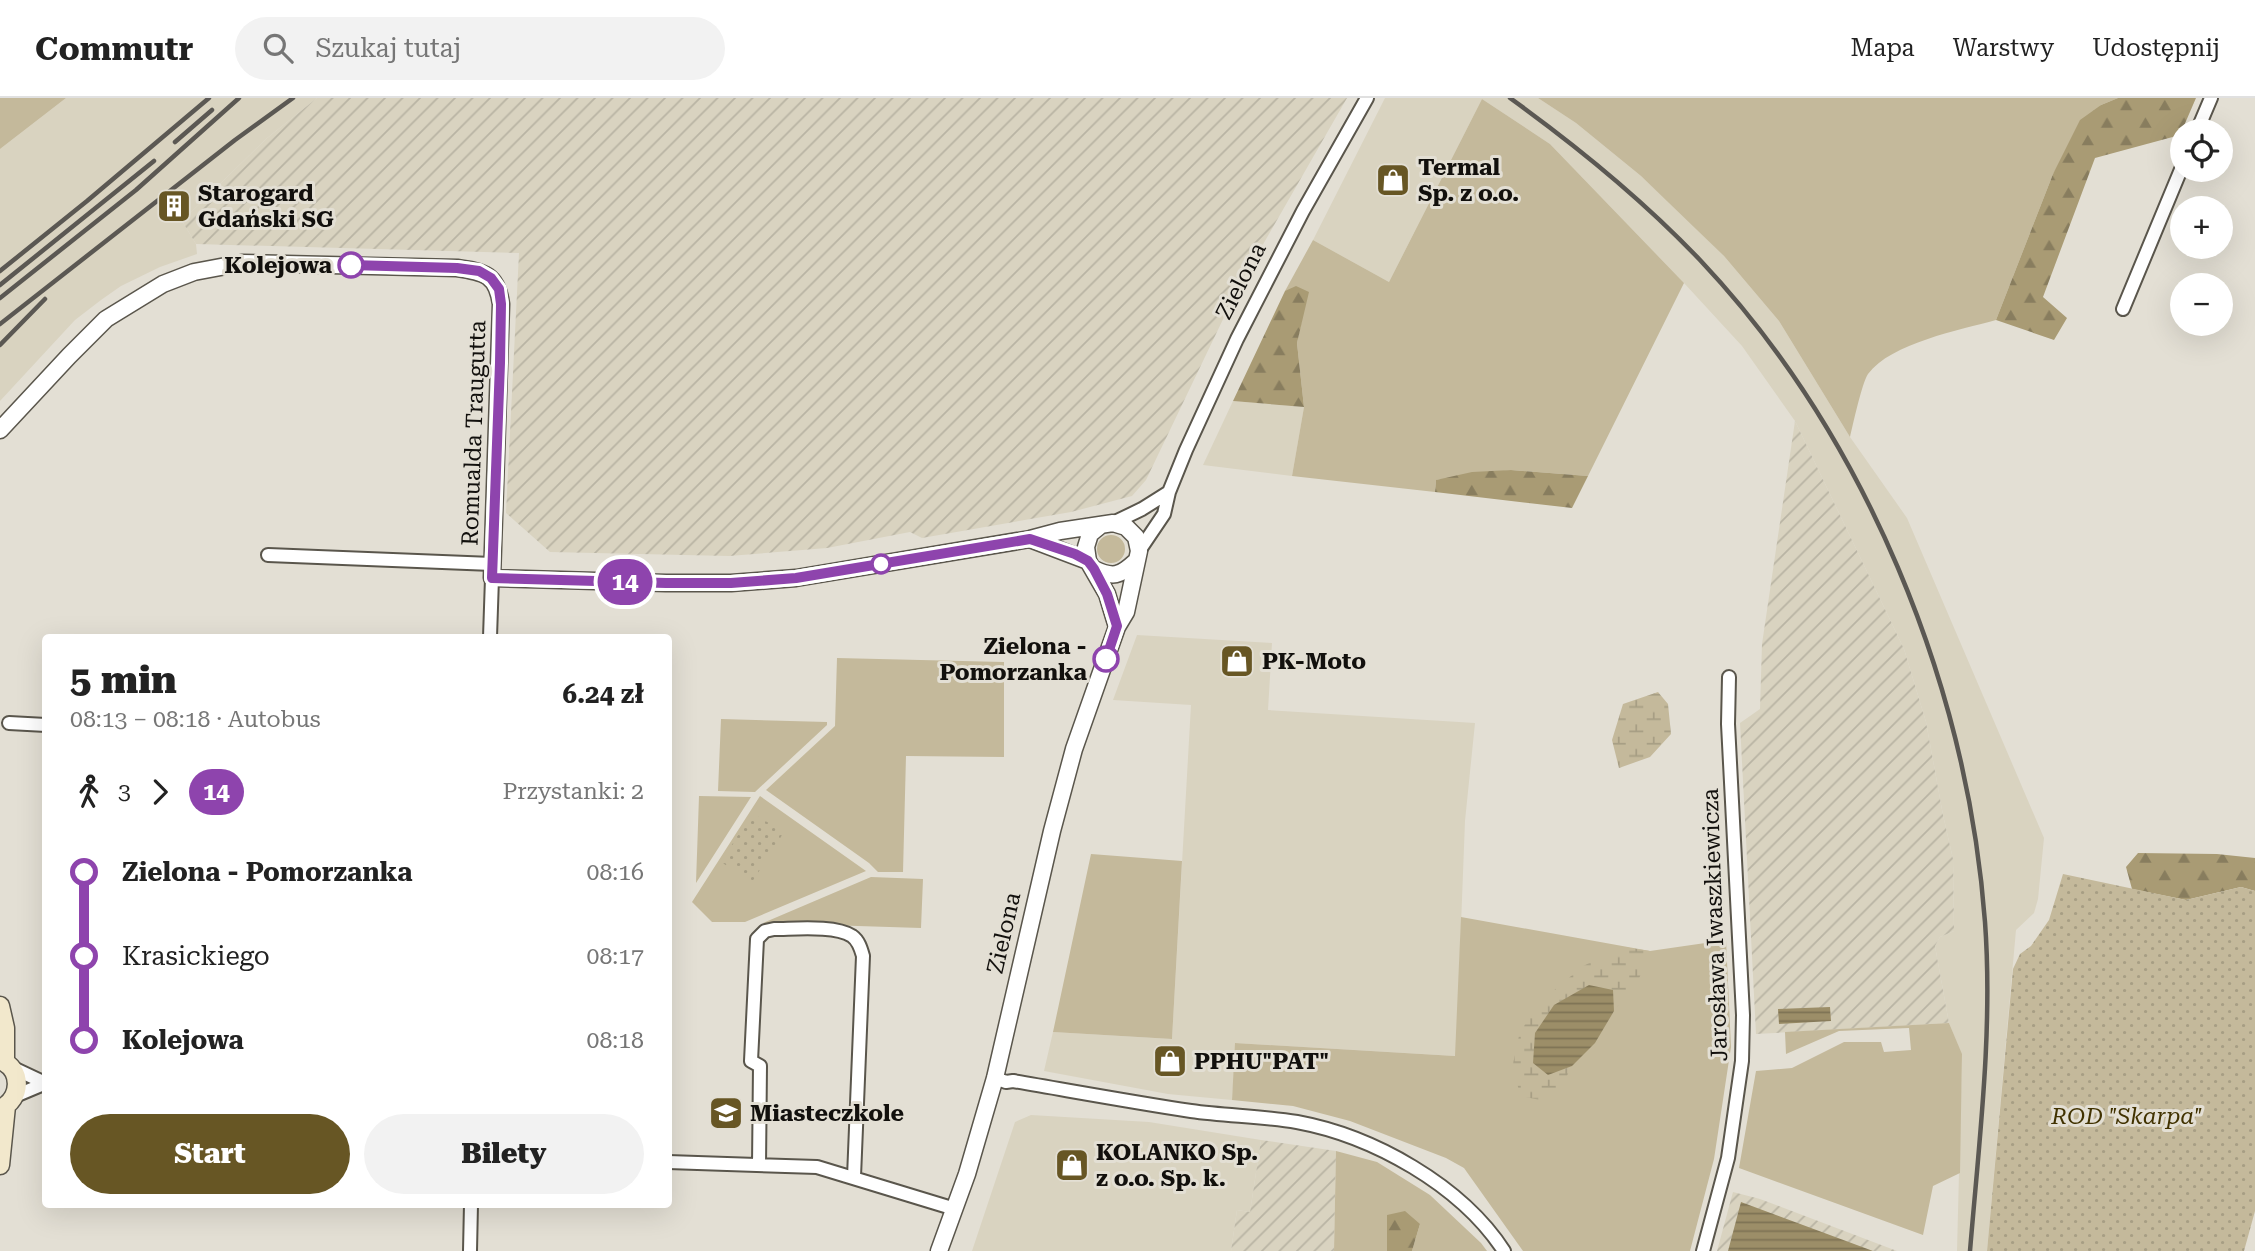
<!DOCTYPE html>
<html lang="pl">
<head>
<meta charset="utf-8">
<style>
	:root { --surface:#fff; --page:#f2f2f2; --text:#222; --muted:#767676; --line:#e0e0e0; --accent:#675624 }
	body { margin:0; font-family:"Roboto Serif",serif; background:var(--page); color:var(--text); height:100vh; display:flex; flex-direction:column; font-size:26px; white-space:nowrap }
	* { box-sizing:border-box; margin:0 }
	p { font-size:23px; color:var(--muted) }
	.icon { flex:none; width:38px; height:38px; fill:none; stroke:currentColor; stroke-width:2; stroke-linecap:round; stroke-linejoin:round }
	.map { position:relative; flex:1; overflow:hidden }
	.panel { position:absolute; left:42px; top:536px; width:630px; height:574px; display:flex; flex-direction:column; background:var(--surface); border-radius:7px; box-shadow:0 7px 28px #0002 }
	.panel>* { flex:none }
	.badge { padding:0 14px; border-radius:23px; font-size:24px; line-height:46px }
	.fabs { position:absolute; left:2170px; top:21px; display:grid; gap:14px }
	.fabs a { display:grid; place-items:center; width:63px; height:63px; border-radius:50%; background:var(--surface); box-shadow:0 7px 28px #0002; font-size:35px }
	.map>.badge { position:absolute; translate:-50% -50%; box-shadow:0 0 0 4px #fff }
	.legs { display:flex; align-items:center; gap:10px; height:77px; padding:0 28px; font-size:23px }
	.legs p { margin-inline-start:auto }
	.summary { display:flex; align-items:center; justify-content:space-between; height:119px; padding:0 28px }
	h1 { font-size:38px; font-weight:800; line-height:52px }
	.cta { display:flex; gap:14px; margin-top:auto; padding:14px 28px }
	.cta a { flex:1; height:80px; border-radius:42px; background:var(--accent); color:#fff; font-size:28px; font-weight:800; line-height:80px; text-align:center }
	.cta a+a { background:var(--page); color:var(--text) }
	ul { padding:0 28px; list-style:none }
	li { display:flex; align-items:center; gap:24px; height:84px; font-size:26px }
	li i { display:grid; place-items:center; width:10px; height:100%; margin:0 9px; background:currentColor }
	li i::after { content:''; width:18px; height:18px; margin:-9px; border:5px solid; border-radius:50%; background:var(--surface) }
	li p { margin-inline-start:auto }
	li:first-child i { background:linear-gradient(#0000 50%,currentColor 0) }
	li:last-child i { background:linear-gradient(currentColor 50%,#0000 0) }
	header { display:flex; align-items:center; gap:42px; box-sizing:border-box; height:98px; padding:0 35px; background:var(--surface); border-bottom:2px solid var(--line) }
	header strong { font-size:33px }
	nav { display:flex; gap:38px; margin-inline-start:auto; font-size:24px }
	.search { width:490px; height:63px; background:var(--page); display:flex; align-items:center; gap:18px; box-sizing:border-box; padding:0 24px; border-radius:38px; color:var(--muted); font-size:26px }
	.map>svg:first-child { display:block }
	.built { fill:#d9d3c0 }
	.industrial { fill:url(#industrial-furrows) }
	.grass { fill:#c4b99b }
	.forest { fill:url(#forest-firs) }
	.wetland { fill:url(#wetland-marsh) }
	.park { fill:url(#park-dots) }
	.water { fill:url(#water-rules) }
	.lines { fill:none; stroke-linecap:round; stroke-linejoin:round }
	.minor-casing { stroke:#5a564c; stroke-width:16 }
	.tertiary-casing { stroke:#5a564c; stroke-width:19 }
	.secondary-casing { stroke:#5a564c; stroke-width:21 }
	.minor { stroke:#fff; stroke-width:12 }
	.tertiary { stroke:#fff; stroke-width:16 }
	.secondary { stroke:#f2e8cc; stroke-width:18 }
	.rail { stroke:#5b5853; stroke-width:4.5 }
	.line-1-casing { stroke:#fff; stroke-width:16 }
	.line-1 { stroke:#8e44ad; stroke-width:10 }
	.stop-1-dot { fill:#fff; stroke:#8e44ad; stroke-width:3.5 }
	.labels { text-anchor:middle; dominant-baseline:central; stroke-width:6; stroke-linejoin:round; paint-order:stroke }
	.poi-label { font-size:23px; font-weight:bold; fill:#12100d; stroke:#e3dfd4; text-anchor:start }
	.stop-label { font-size:23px; font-weight:bold; fill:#12100d; stroke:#e3dfd4; text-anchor:end }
	.street-label { font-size:23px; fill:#12100d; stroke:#e3dfd4 }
	.park-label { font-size:23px; font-style:italic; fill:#413200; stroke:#e3dfd4 }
</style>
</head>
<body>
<header>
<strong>Commutr</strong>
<div class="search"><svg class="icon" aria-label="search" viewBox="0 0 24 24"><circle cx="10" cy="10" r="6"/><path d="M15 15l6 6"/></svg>Szukaj tutaj</div>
<nav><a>Mapa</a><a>Warstwy</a><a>Udostępnij</a></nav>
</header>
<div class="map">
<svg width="2255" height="1153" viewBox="0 0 2255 1153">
	<defs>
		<pattern id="industrial-furrows" width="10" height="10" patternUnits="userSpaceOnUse" patternTransform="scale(1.75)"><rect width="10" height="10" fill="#d9d3c0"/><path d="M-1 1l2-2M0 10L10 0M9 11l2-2" fill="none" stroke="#b9b4a4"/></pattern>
		<pattern id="forest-firs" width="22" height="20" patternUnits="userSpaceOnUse" patternTransform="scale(1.75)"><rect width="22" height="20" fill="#a99b74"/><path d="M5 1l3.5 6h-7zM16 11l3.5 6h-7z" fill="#887d5e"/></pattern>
		<pattern id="wetland-marsh" width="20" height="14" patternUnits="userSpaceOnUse" patternTransform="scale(1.75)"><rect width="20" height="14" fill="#c4b99b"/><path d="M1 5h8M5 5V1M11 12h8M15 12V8" fill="none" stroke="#a79e84"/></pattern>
		<pattern id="park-dots" width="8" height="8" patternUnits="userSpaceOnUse" patternTransform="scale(1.75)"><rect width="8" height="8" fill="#c4b99b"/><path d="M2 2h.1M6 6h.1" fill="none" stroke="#a79e84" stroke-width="1.8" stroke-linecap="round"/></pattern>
		<pattern id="water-rules" width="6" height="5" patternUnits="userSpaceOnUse" patternTransform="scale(1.75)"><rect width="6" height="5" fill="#9c8e68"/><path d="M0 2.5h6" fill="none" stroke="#7e7354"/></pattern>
	</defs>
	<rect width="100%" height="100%" fill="#e3dfd4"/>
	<!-- built -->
	<path class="built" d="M66 0H317L266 41 182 123 196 146 197 156 160 169 121 188 101 202 75 222 0 303V51Z
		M1385 0H1538L1576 25 1641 78 1684 118 1724 158 1779 223 1850 339 1907 420 2044 740 2038 801 2034 815 2016 832 1987 1153H1957L1962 957 1949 925 1935 848 1940 839 1954 833 1953 761 1943 717 1926 624 1904 551 1795 323 1742 248 1684 185 1550 46 1482 1 1389 184 1313 142Z
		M1233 303 1304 309 1292 378 1203 367Z
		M1137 537 1272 545 1268 612 1475 625 1465 723 1456 958 1236 945 1232 1002 1168 996 1044 973 1053 934 1172 941 1191 607 1113 602Z
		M1031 1017 1149 1024 1261 1042 1250 1114 1237 1112 1231 1153H972L1015 1024Z"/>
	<!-- industrial -->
	<path class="industrial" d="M317 0H1347L1238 190 1146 382 1132 398 1071 414 922 440 910 434 827 450 729 458 550 454 506 415 519 155 196 146 182 123 266 41Z
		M1795 323 1904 551 1926 624 1943 717 1953 761 1954 833 1940 839 1935 848 1949 925 1756 936 1740 625 1760 611 1762 546Z
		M1261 1042 1336 1053 1334 1153H1231L1237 1112 1250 1114Z
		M1733 1094 1760 1101 1897 1153H1717Z"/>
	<!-- grass -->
	<path class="grass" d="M0 0H66L0 51Z
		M1538 0H2118L2101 7 2053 76 1996 222C1960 232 1891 245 1868 276 1862 285 1853 326 1850 339L1779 223 1724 158 1641 78 1576 25Z
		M1482 1 1550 46 1684 185 1588 378 1511 372 1436 382 1435 394 1292 378 1304 309 1297 245 1302 221 1285 193 1313 142 1389 184Z
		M1097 451a14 14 0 1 1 28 0a14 14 0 1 1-28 0Z
		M837 560 1004 564V659L906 658 903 774H878L869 765 766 692 835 628Z
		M721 621 827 624V627L755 694 718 693Z
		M699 698 751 699 696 785Z
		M760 698 866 773 745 824H712L692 804Z
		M1091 756 1182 763 1172 941 1053 934Z
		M871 779 923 781 921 830 763 825Z
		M1461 819 1650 853 1726 842 1731 949 1714 1061 1690 1153H1523L1464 1070 1446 1060 1350 1023 1293 1008 1232 1002 1235 945 1455 958Z
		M1949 925 1962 956 1960 1075 1933 1088 1923 1137 1739 1070 1756 973 1792 970 1844 944H1881L1884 954 1911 952 1909 930 1839 933 1786 956 1785 934Z
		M1336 1053 1377 1064 1430 1097 1481 1145 1487 1153H1412L1420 1126 1388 1137 1387 1153H1334Z"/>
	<!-- forest -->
	<path class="forest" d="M2118 0H2196L2180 37 2095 60 2043 199 2067 220 2054 242 1996 222 2053 76 2080 22 2101 7Z
		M1296 188 1309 194 1297 245 1304 309 1233 303 1285 193Z
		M1511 372 1588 378 1572 410 1435 394 1436 382 1472 374Z
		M2138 755 2217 756 2255 760V793L2241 789 2186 802 2132 791 2126 769Z
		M1405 1113 1420 1126 1412 1153H1387V1117Z"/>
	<!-- wetland -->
	<path class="wetland" d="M1658 594 1668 606 1671 636 1650 659 1619 670 1612 642 1623 606Z
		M1624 849 1650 853 1638 883 1614 913 1613 892 1535 934 1534 965 1548 977 1572 968 1559 993 1545 1003 1520 998 1513 966 1520 933 1546 899 1583 868Z"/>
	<!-- park -->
	<path class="park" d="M752 715 784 734 752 784 721 764Z
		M2063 776 2186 802 2241 789 2255 793V1113L2244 1153H1987L2013 871 2020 856 2031 848 2049 822Z"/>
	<!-- water -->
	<path class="water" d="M1589 887 1613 892 1614 913 1595 945 1572 968 1548 977 1533 965 1535 935 1554 907Z
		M1830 909 1831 923 1779 926 1778 911Z
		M1741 1104 1873 1153H1728Z"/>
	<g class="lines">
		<!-- minor casing -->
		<g class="minor-casing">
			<path id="minor" d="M2197 33 2211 0
				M2123 211 2182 69
				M1113 425 1142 411 1169 394
				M1139 453 1164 416 1169 394 1186 352 1237 241 1303 113 1367 0
				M268 457 492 466
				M490 539 492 480
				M9 625 46 627
				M11 969 45 985
				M995 980 1006 984 1013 983C1072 993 1132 1004 1191 1013 1226 1018 1262 1018 1297 1024 1373 1038 1461 1087 1504 1153
				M15 998 46 985
				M668 1064 817 1069 955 1111
				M759 1067 760 968 751 963 757 841 765 833 774 831C795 831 835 827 852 838 859 843 861 851 863 858L854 1079
				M470 1153 471 1106
				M1703 1153 1728 1060 1742 963 1743 917 1728 626 1729 579"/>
		</g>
		<!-- tertiary casing -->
		<g class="tertiary-casing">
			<path id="tertiary" d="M0 332 69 258 106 221 163 186 194 174 242 165 457 170C485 174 497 177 501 206L492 480 666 485H731L796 480 1030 441 1060 433 1113 425 1126 429 1136 439 1139 453 1126 514 1117 529 1074 651 1052 733 995 980 967 1076 939 1153
				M1101 427 1090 436 1086 449 1088 463 1107 496 1117 529
				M1030 441 1088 463
				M1094 471C1113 480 1120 478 1135 464"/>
		</g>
		<!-- secondary casing -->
		<g class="secondary-casing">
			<path id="secondary" d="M0 908 5 930V964
				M0 962C23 971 22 1001 0 1011
				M0 1067 6 1008"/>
		</g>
		<!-- minor -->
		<use href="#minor" class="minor"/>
		<!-- tertiary -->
		<use href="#tertiary" class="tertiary"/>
		<!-- secondary -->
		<use href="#secondary" class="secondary"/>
		<!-- rail -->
		<path class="rail" d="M1510 0C1578 49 1642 101 1700 162 1865 337 1967 585 1985 824 1993 933 1979 1044 1970 1153
			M175 44 212 12
			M0 173 87 103 209 0
			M0 187 154 63
			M0 200 136 92 239 0
			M0 226 235 42 293 0
			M0 247 45 201"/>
	</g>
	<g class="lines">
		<!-- line-1 casing -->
		<g class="line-1-casing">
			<path id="line-1" d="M351 167 457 170 479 173 491 180 499 191 501 206 500 265 492 480 666 485H731L796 480 1030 441 1075 456 1088 463 1094 471 1107 496 1117 528 1106 561"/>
		</g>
		<!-- line-1 -->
		<use href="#line-1" class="line-1"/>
	</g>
	<!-- icons -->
	<defs>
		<g id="shop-square" transform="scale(1.75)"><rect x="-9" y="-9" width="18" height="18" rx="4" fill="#675624" stroke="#e3dfd4"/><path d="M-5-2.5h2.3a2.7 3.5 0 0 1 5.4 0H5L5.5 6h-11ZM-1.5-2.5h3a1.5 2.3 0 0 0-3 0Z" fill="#fff"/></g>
		<g id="building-square" transform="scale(1.75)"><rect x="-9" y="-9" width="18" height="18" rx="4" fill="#675624" stroke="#e3dfd4"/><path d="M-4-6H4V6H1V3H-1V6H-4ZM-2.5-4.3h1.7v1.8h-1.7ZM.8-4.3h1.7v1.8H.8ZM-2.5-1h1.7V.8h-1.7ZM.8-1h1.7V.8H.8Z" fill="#fff"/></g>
		<g id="school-square" transform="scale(1.75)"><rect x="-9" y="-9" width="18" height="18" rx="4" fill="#675624" stroke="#e3dfd4"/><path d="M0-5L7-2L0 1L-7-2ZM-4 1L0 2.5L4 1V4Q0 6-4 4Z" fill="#fff"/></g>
	</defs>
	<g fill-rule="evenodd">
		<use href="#shop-square" x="1393" y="82"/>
		<use href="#building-square" x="174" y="108"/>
		<use href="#shop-square" x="1237" y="563"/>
		<use href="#shop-square" x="1170" y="963"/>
		<use href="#school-square" x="726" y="1015"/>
		<use href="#shop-square" x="1072" y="1067"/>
	</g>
	<!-- markers -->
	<g class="stop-1-dot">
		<circle cx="351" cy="167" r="12"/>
		<circle cx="881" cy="466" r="9"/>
		<circle cx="1106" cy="561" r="12"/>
	</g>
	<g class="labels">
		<!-- poi labels -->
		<g class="poi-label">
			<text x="1418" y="69">Termal<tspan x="1418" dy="26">Sp. z o.o.</tspan></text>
			<text x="198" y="95">Starogard<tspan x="198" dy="26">Gdański SG</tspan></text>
			<text x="1262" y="563">PK-Moto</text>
			<text x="1194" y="963">PPHU"PAT"</text>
			<text x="750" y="1015">Miasteczkole</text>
			<text x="1096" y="1054">KOLANKO Sp.<tspan x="1096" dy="26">z o.o. Sp. k.</tspan></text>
		</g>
		<!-- stop labels -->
		<g class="stop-label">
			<text x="332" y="167">Kolejowa</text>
			<text x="1087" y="548">Zielona -<tspan x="1087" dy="26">Pomorzanka</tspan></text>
		</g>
		<!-- street labels -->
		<g class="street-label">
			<text transform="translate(1241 183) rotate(-63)">Zielona</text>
			<text transform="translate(474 335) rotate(-88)">Romualda Traugutta</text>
			<text transform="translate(1715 827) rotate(-92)">Jarosława Iwaszkiewicza</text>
			<text transform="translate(1004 835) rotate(-77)">Zielona</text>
		</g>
		<!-- park labels -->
		<g class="park-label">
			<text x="2127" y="1018">ROD "Skarpa"</text>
		</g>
	</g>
</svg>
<div class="fabs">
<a><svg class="icon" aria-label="locate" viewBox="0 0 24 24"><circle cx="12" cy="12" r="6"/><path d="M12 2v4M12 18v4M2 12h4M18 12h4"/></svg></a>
<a>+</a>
<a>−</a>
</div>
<b class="badge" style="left:625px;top:484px;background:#8e44ad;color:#fff">14</b>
<section class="panel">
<div class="summary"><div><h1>5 min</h1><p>08:13 – 08:18 · Autobus</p></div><b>6.24 zł</b></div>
<div class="legs"><svg class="icon" aria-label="walk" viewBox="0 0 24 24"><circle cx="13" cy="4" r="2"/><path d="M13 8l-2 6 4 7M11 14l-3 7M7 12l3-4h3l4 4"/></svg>3<svg class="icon" aria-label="forward" viewBox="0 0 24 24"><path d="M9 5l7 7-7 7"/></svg><b class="badge" style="background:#8e44ad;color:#fff">14</b><p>Przystanki: 2</p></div>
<ul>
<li><i style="color:#8e44ad"></i><b>Zielona - Pomorzanka</b><p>08:16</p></li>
<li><i style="color:#8e44ad"></i><span>Krasickiego</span><p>08:17</p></li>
<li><i style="color:#8e44ad"></i><b>Kolejowa</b><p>08:18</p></li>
</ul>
<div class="cta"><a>Start</a><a>Bilety</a></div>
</section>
</div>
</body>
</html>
